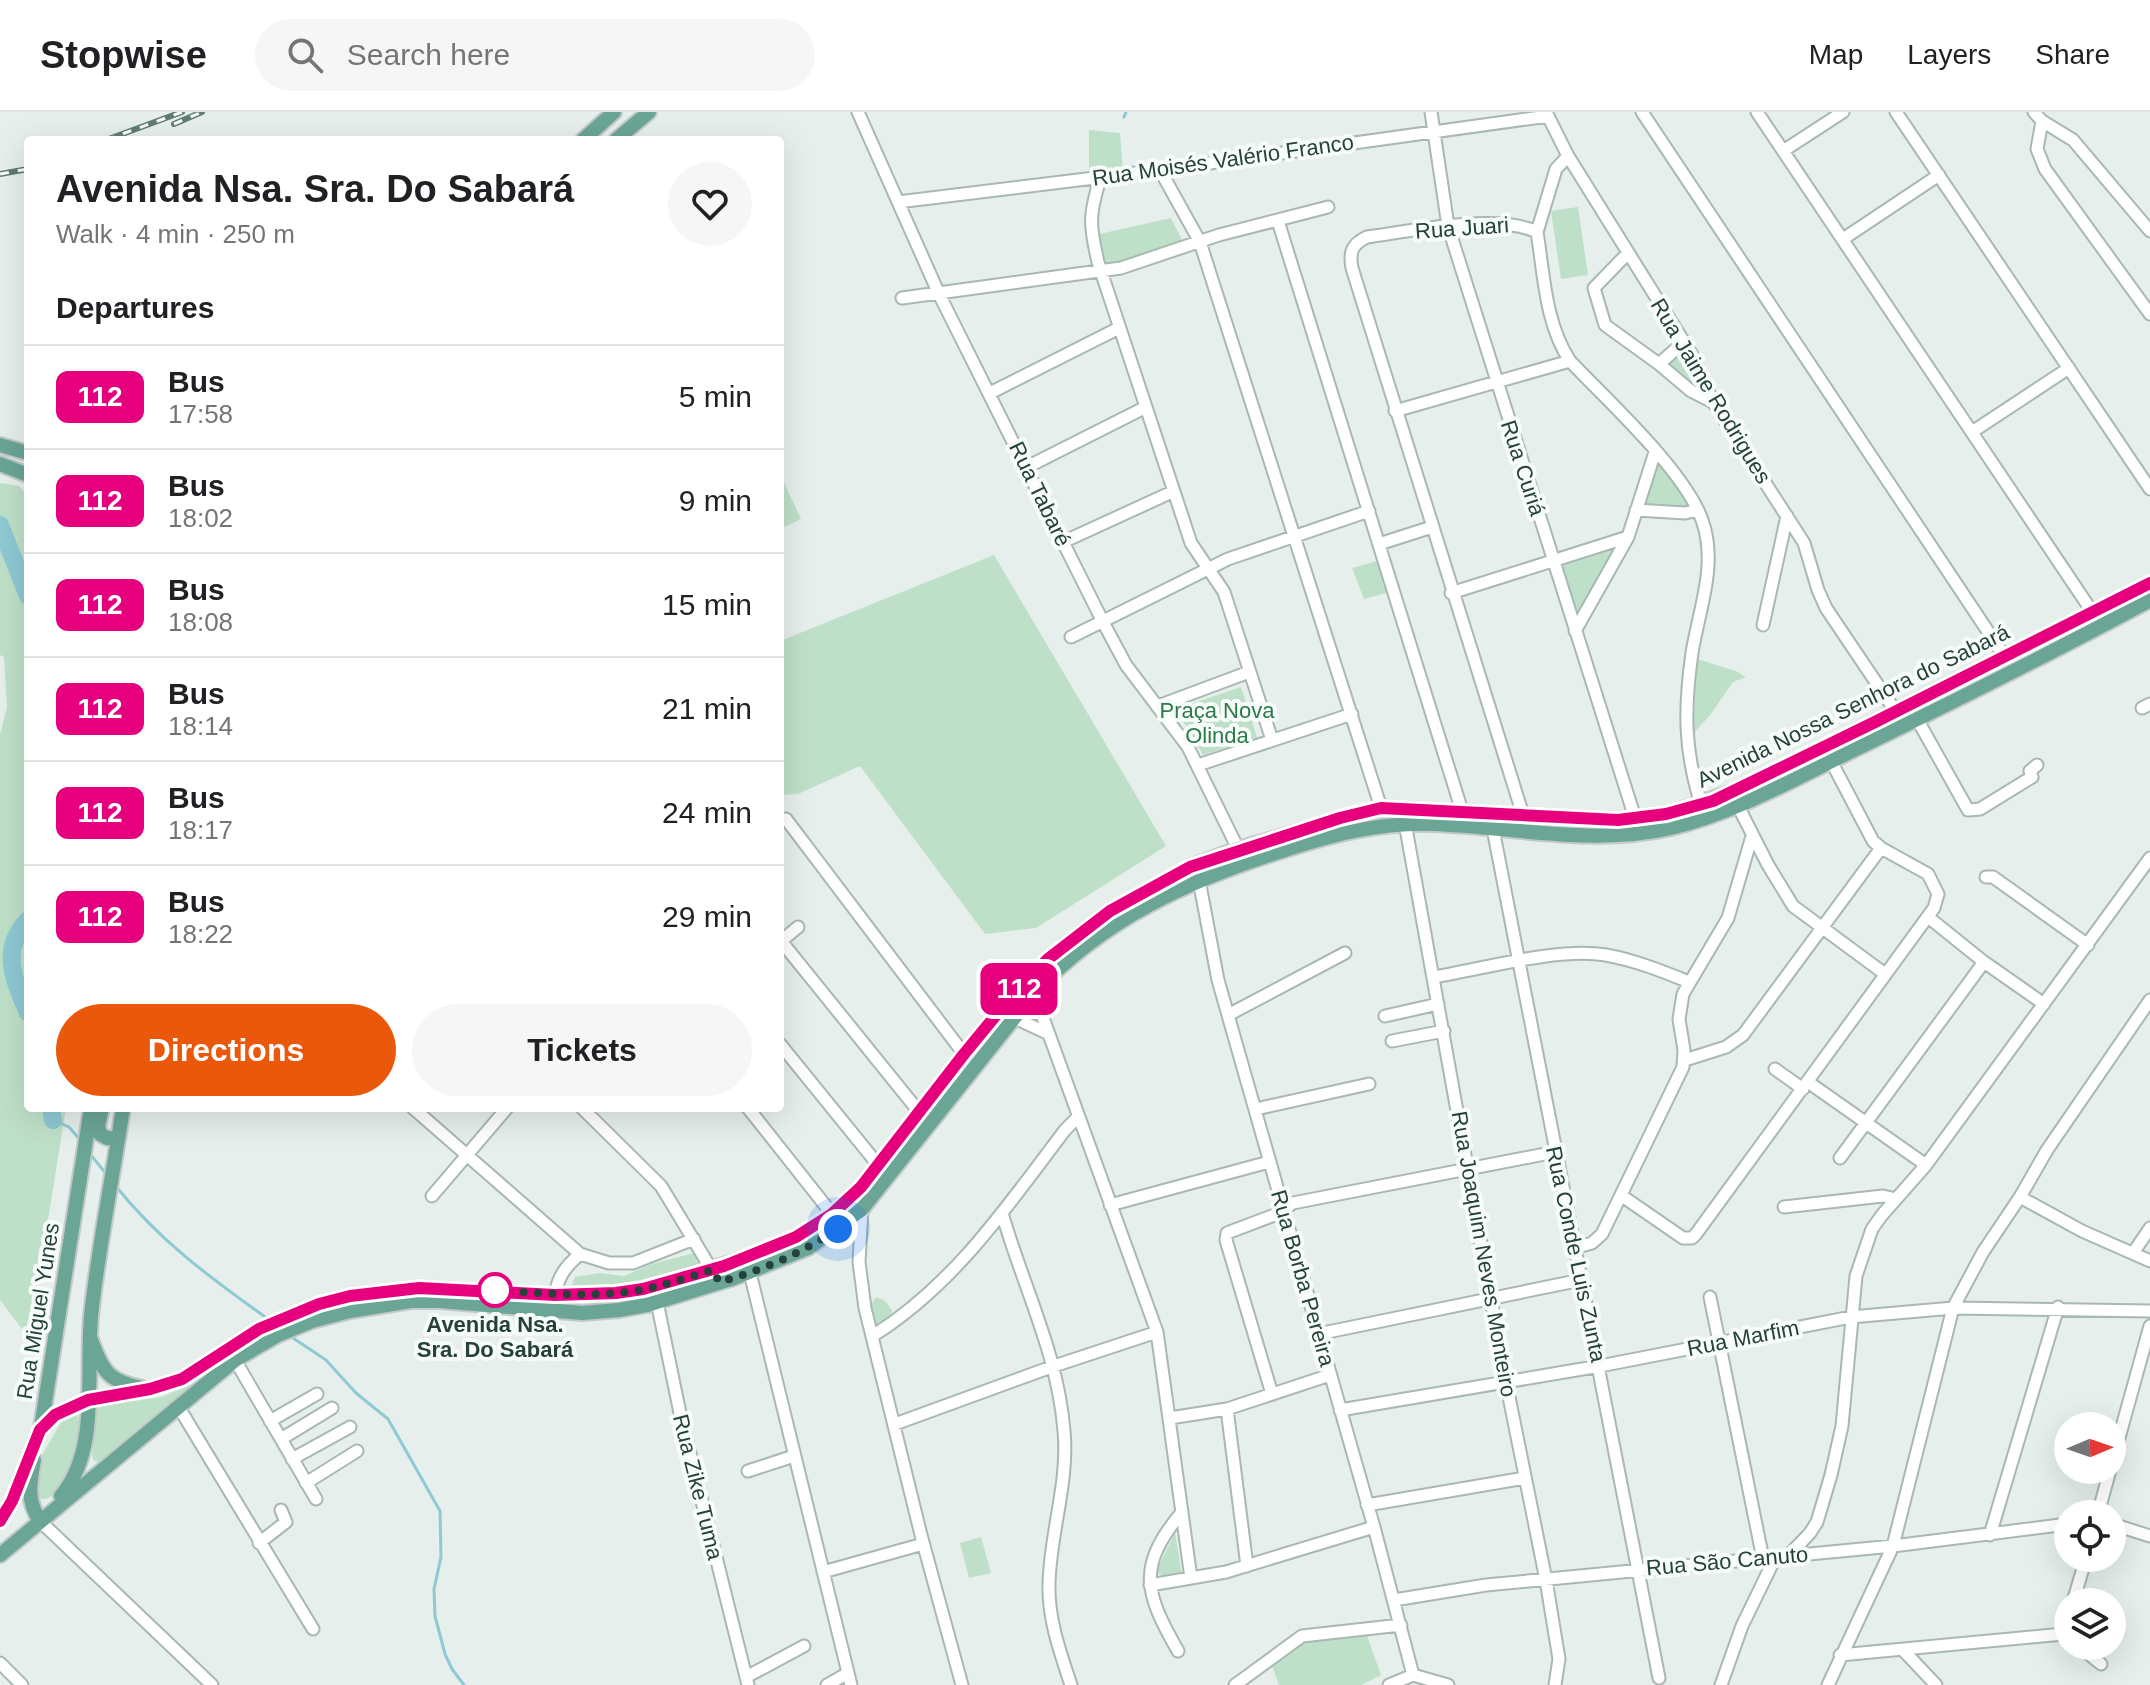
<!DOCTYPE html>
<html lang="en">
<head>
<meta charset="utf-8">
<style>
	:root { --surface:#fff; --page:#f6f6f6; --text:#202124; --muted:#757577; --line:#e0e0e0; --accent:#ea580c }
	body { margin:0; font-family:Arial,sans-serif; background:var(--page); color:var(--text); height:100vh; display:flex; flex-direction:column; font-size:30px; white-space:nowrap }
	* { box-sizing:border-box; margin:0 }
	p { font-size:26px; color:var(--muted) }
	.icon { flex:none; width:44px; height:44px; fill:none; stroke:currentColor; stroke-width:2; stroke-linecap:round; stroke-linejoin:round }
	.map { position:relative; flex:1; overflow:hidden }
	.sheet { position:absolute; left:24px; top:24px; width:760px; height:976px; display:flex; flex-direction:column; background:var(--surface); border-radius:8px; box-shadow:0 8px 32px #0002 }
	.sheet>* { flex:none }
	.badge { padding:0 16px; border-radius:12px; font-size:28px; line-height:52px }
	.needle { width:52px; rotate:88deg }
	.tools { position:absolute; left:2054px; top:1300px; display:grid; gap:16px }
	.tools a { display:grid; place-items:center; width:72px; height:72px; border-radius:50%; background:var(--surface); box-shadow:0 8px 32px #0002; font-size:40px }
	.you { position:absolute; width:40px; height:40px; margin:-20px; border:6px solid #fff; border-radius:50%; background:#1a73e8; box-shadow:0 0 0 12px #1a73e833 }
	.map>.badge { position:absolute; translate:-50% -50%; box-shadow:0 0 0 4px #fff }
	h2 { padding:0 32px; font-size:30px; line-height:72px }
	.round { display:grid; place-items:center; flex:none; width:84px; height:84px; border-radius:42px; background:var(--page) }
	.head { display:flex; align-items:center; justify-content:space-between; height:136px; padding:0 32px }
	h1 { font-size:38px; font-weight:700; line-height:60px }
	.cta { display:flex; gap:16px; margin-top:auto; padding:16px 32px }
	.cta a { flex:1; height:92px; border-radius:48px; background:var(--accent); color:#fff; font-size:32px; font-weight:700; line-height:92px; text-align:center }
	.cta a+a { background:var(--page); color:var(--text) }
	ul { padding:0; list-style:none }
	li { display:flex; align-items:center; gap:24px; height:104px; padding:0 32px; border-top:2px solid var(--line) }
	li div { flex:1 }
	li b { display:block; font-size:30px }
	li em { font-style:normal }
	li .badge { min-width:88px; font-weight:700; text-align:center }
	header { display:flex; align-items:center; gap:48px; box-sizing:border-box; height:112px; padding:0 40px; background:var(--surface); border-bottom:2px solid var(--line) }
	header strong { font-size:38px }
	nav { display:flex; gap:44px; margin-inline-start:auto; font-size:28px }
	.search { width:560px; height:72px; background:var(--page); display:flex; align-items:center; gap:20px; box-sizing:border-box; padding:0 28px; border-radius:44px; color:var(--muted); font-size:30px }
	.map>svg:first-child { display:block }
	.green { fill:#bfe0c8 }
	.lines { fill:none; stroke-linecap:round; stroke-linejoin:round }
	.stream { stroke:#8ec9d4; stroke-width:3 }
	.river { stroke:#8ec9d4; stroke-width:18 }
	.minor-casing { stroke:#a8b8b2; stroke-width:15 }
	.major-casing { stroke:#c2cac8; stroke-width:18 }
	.minor { stroke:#fff; stroke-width:11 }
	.major { stroke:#6aa596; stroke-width:14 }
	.rail-casing { stroke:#5f7d75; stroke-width:6 }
	.rail { stroke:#f7fbf9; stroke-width:3; stroke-dasharray:9; stroke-linecap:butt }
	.line-casing { stroke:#fff; stroke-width:18 }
	.line { stroke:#e6007e; stroke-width:12 }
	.walk { stroke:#24423a; stroke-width:8; stroke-dasharray:0 14.4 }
	.stop-dot { fill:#fff; stroke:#e6007e; stroke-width:4 }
	.labels { text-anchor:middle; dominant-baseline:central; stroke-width:8; stroke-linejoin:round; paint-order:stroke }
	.street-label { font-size:22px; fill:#24423a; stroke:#f7fbf9 }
	.park-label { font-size:22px; fill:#2d7a4b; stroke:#f7fbf9 }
	.stop-label { font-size:22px; font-weight:bold; fill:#24423a; stroke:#f7fbf9 }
</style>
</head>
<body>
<header>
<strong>Stopwise</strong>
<div class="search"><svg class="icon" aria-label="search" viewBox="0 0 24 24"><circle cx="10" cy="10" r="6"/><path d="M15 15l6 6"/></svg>Search here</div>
<nav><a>Map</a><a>Layers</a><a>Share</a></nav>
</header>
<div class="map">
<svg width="2150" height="1573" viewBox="0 0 2150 1573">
	<rect width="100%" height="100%" fill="#e6efeb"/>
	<!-- green -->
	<path class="green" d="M1089 18 1120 21 1123 60 1089 64Z
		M1578 95 1588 163 1561 167 1551 99Z
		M1171 106 1183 130 1111 154 1102 152 1095 123Z
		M1682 237 1703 281 1666 251Z
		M1656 347 1692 397 1665 393 1640 394Z
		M780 362 801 407 780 417Z
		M0 371 19 374 28 383V996H66L29 1226 0 1188V623L7 595 4 545 0 543Z
		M1621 432 1576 510 1557 451Z
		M994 443 1166 734 1036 816 985 822 860 654 798 682 780 683V529Z
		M1377 449 1389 480 1364 487 1352 456Z
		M1697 547 1736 559 1746 565 1733 570 1711 602 1693 622Z
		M1241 575 1257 625 1203 643 1176 597Z
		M694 1141 702 1158 641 1174 570 1177 575 1165 600 1161 624 1164 652 1152Z
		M876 1185 884 1188 892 1198 888 1211 874 1218 868 1197Z
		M192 1272 193 1275 99 1350 94 1349 92 1344 97 1294 162 1285Z
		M71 1301 77 1302C88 1322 66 1391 40 1387L36 1382 38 1350 64 1305Z
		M1175 1420 1182 1464 1168 1466 1156 1460Z
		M981 1425 991 1461 969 1466 960 1431Z
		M1366 1521 1381 1563 1361 1573H1279L1272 1554 1306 1529Z"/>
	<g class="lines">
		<!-- stream -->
		<path class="stream" d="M1124 5 1126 0
			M53 1008 69 1015 81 1029
			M90 1042 108 1064
			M115 1073C158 1128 212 1167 268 1207
			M290 1224 326 1248 356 1281 388 1307 440 1399 441 1445 434 1477 435 1504 445 1542 452 1557 464 1573"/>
		<!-- river -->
		<path class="river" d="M0 413 28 484
			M28 808C0 837 13 866 28 901
			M51 996 53 1008"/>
		<!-- minor casing -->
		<g class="minor-casing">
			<path id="minor" d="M858 0 939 182 1103 510 1126 553 1188 635 1245 751
				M1431 0 1448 114 1635 706
				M1546 0 1568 44 1692 243 1713 290 1804 431 1818 478 1826 496 1896 600
				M1642 0 2005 545
				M1757 0 2093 501
				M1896 0 2150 377
				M2034 0 2042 9 2073 28 2150 119
				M2042 9 2037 37 2045 57 2150 202
				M1783 39 1843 0
				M1160 58 1200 130 1381 696
				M1101 64C1089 102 1089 112 1098 150L1191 431 1224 480 1272 628
				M898 90 1160 58 1548 4
				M1278 109 1462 699
				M1537 120 1556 57 1568 44
				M1843 127 1939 63
				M1628 141 1594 176 1605 213 1659 252 1691 279 1713 290
				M902 186 1121 156 1219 123 1328 95
				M1659 252 1684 230
				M990 281 1119 216
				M1395 299 1570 249
				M1972 320 2069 256
				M1027 355 1146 295
				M1636 398 1685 401 1698 398
				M1063 430 1172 380
				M1379 432 1432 415
				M1451 481 1628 425
				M1763 513 1787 404
				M1575 519 1628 425 1655 340
				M1071 525 1228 447 1369 399
				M1158 594 1249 560
				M2142 596 2150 592
				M1917 607 1968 698 1980 697 2032 665 2030 659 2037 653
				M1198 653 1352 602
				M1738 694 1768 753 1793 794 1885 862
				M1523 703 1352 156C1349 140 1352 132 1367 125 1411 119 1498 101 1537 120 1544 163 1545 211 1570 249 1607 288 1685 359 1702 408 1718 452 1699 497 1692 541 1684 597 1684 638 1701 692
				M786 707 964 942
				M1405 711 1506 1270 1546 1468 1559 1547 1555 1573
				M1493 717C1546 1001 1606 1283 1659 1566
				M1986 765H1993L2088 833
				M1199 768 1218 868 1374 1415 1413 1563
				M1928 805 1984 850 2044 892
				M781 829 920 1001
				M780 830 798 815
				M1434 865C1483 857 1558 835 1606 843 1634 848 1662 859 1689 870
				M1034 881 1157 1220 1191 1466
				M1228 903 1345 841
				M1385 904 1438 892
				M1015 906 1049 922
				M1392 929 1444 919
				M780 932 879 1054
				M1685 948 1726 935 1743 923 1881 736
				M1775 957 1803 977
				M1808 970 1926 1053
				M413 996 580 1142 609 1151H633L694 1127
				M582 996 661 1074 719 1170
				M748 996 832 1102
				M1256 997 1369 972
				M1840 1046 1984 850
				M432 1084 507 996
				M1622 1084 1683 1126H1692L1696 1122 1934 796 1938 782 1928 762 1881 736 1873 729 1831 649
				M2020 1085 2082 1119 2150 1149
				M1110 1093 1269 1050
				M1784 1095 1883 1084 1896 1087
				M862 1097 859 1150 865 1196 921 1423 962 1573
				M1002 1101C1023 1174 1058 1242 1064 1319 1069 1370 1050 1421 1049 1472 1048 1507 1060 1540 1071 1573
				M1574 1136 1592 1131 1602 1122 1683 955 1684 938 1679 907 1683 882 1728 806 1752 724
				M2133 1141 2150 1116
				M750 1161 851 1573
				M555 1183C558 1164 566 1154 580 1142
				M656 1185 680 1301 748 1573
				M1710 1185 1763 1447
				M1318 1222 1581 1168
				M874 1223C955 1172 1008 1093 1065 1018L1078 1005
				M235 1248 316 1387
				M1272 1282 1226 1128 1227 1121 1277 1102 1293 1091 1555 1040
				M178 1294 313 1517
				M1227 1297 1247 1454
				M1340 1298 1600 1254 1851 1205 1953 1196 2150 1199
				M1170 1306 1227 1297 1330 1263
				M270 1309 317 1282
				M895 1312 1054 1254 1157 1220
				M281 1327 332 1296
				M292 1347 350 1315
				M2112 1351 2150 1214
				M748 1359 794 1344
				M306 1371 357 1339
				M1367 1393 1525 1366
				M2098 1402 2110 1358
				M40 1409 212 1573
				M2112 1412 2150 1424
				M1990 1423 2058 1195
				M259 1431 286 1410 281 1398
				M1788 1444 1810 1421 1817 1410 1831 1363 1842 1314 1856 1164 1872 1117 1882 1103 1926 1053 2150 746
				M823 1460 923 1432
				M1150 1473 1226 1460 1374 1415
				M1394 1488 1486 1473 1893 1434 2068 1412
				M2073 1490 2086 1446
				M2063 1522 2068 1505
				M2079 1534 2101 1552
				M1903 1538 1936 1573
				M1178 1539C1145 1481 1136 1455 1182 1400
				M1840 1543 2063 1522
				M0 1551 22 1573
				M1413 1563 1448 1573
				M746 1565 804 1534
				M827 1573 848 1561
				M1235 1573 1302 1524 1401 1513
				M1389 1573 1413 1563
				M1721 1573 1742 1514 1775 1446
				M1828 1573 1893 1434 1953 1196 1983 1140 2020 1085 2047 1038 2150 888"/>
		</g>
		<!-- major casing -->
		<g class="major-casing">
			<path id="major" d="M583 28 614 0
				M616 28 649 0
				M0 333 28 341
				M0 352 28 363
				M102 996 98 1014 100 1022 107 1026 118 1027
				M91 1228C103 1260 108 1269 142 1276
				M41 1316 91 996
				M34 1348C30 1371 26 1388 40 1409
				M61 1384C102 1336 84 1254 92 1195 100 1128 113 1062 123 996
				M0 1409 12 1389 40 1318 55 1303 88 1288 150 1277 182 1267 259 1217 319 1192 350 1184 419 1176 555 1183 616 1181 643 1177 760 1142 806 1120 832 1102 861 1075 964 942 1015 880 1048 847 1110 799 1190 755 1238 737 1381 696 1618 708 1666 702 1690 695 1734 679 1807 644 2150 471
				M0 1443 235 1248 278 1223 312 1209 350 1199 411 1189H439L582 1201 619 1198 647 1193 734 1166 808 1136 862 1097 1034 881C1104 806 1189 768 1285 738 1335 722 1381 710 1434 712 1513 715 1593 734 1671 716 1737 700 1796 666 1856 637 1955 589 2054 540 2150 488"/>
		</g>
		<!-- minor -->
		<use href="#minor" class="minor"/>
		<!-- major -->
		<use href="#major" class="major"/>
		<!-- rail casing -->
		<g class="rail-casing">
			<path id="rail" d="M174 12 202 0
				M106 28 182 0
				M0 62 28 57"/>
		</g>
		<!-- rail -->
		<use href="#rail" class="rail"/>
	</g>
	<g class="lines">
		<!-- line casing -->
		<g class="line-casing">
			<path id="line" d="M0 1409 12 1389 40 1318 55 1303 88 1288 150 1277 182 1267 259 1217 319 1192 350 1184 419 1176 555 1183 616 1181 643 1177 724 1154 796 1125 832 1102 861 1075 964 942 1015 880 1048 847 1110 799 1190 755 1340 706 1381 696 1618 708 1666 702 1713 689 1875 610 2150 471"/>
		</g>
		<!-- line -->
		<use href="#line" class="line"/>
		<!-- walk -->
		<path class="walk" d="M495 1178C545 1182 597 1186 646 1177 669 1172 691 1164 713 1158L719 1170C762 1159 801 1141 838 1117"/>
	</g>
	<!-- markers -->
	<circle class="stop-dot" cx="495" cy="1178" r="16"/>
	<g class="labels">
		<!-- street labels -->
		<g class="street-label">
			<text transform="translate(1223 48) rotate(-8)">Rua Moisés Valério Franco</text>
			<text transform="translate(1462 116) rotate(-4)">Rua Juari</text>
			<text transform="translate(1711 279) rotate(59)">Rua Jaime Rodrigues</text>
			<text transform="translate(1523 356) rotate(72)">Rua Curiá</text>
			<text transform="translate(1040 382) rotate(64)">Rua Tabaré</text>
			<text transform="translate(1853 594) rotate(-26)">Avenida Nossa Senhora do Sabará</text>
			<text transform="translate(1484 1142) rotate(80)">Rua Joaquim Neves Monteiro</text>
			<text transform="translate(1576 1142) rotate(78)">Rua Conde Luis Zunta</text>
			<text transform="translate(1303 1166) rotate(74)">Rua Borba Pereira</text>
			<text transform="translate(38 1199) rotate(-81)">Rua Miguel Yunes</text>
			<text transform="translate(1743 1226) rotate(-11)">Rua Marfim</text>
			<text transform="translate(698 1375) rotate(76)">Rua Zike Tuma</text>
			<text transform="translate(1727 1449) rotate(-5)">Rua São Canuto</text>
		</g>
		<!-- park labels -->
		<g class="park-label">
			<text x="1217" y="598">Praça Nova<tspan x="1217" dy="25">Olinda</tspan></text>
		</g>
		<!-- stop labels -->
		<g class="stop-label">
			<text x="495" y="1212">Avenida Nsa.<tspan x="495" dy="25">Sra. Do Sabará</tspan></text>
		</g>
	</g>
</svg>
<div class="tools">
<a><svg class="needle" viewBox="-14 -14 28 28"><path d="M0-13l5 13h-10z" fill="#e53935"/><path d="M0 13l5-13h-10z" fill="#757577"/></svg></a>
<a><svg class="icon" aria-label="locate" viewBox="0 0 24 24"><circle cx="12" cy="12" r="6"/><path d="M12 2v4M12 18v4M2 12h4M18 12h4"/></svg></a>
<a><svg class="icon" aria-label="layers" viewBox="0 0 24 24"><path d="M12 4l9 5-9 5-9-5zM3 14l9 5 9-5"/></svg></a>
</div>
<div class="you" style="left:838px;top:1117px"></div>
<b class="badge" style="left:1019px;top:877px;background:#e6007e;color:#fff">112</b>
<section class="sheet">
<div class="head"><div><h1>Avenida Nsa. Sra. Do Sabará</h1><p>Walk · 4 min · 250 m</p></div><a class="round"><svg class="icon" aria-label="heart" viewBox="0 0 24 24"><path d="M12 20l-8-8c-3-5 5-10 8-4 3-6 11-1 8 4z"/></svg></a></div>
<h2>Departures</h2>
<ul>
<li><span class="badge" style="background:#e6007e;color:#fff">112</span><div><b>Bus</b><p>17:58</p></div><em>5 min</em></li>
<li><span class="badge" style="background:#e6007e;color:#fff">112</span><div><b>Bus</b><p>18:02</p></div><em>9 min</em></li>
<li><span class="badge" style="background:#e6007e;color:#fff">112</span><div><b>Bus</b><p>18:08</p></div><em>15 min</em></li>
<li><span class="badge" style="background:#e6007e;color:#fff">112</span><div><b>Bus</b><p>18:14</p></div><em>21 min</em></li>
<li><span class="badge" style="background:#e6007e;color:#fff">112</span><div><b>Bus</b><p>18:17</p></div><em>24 min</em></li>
<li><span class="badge" style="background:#e6007e;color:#fff">112</span><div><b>Bus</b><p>18:22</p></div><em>29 min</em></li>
</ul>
<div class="cta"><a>Directions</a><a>Tickets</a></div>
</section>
</div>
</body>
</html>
